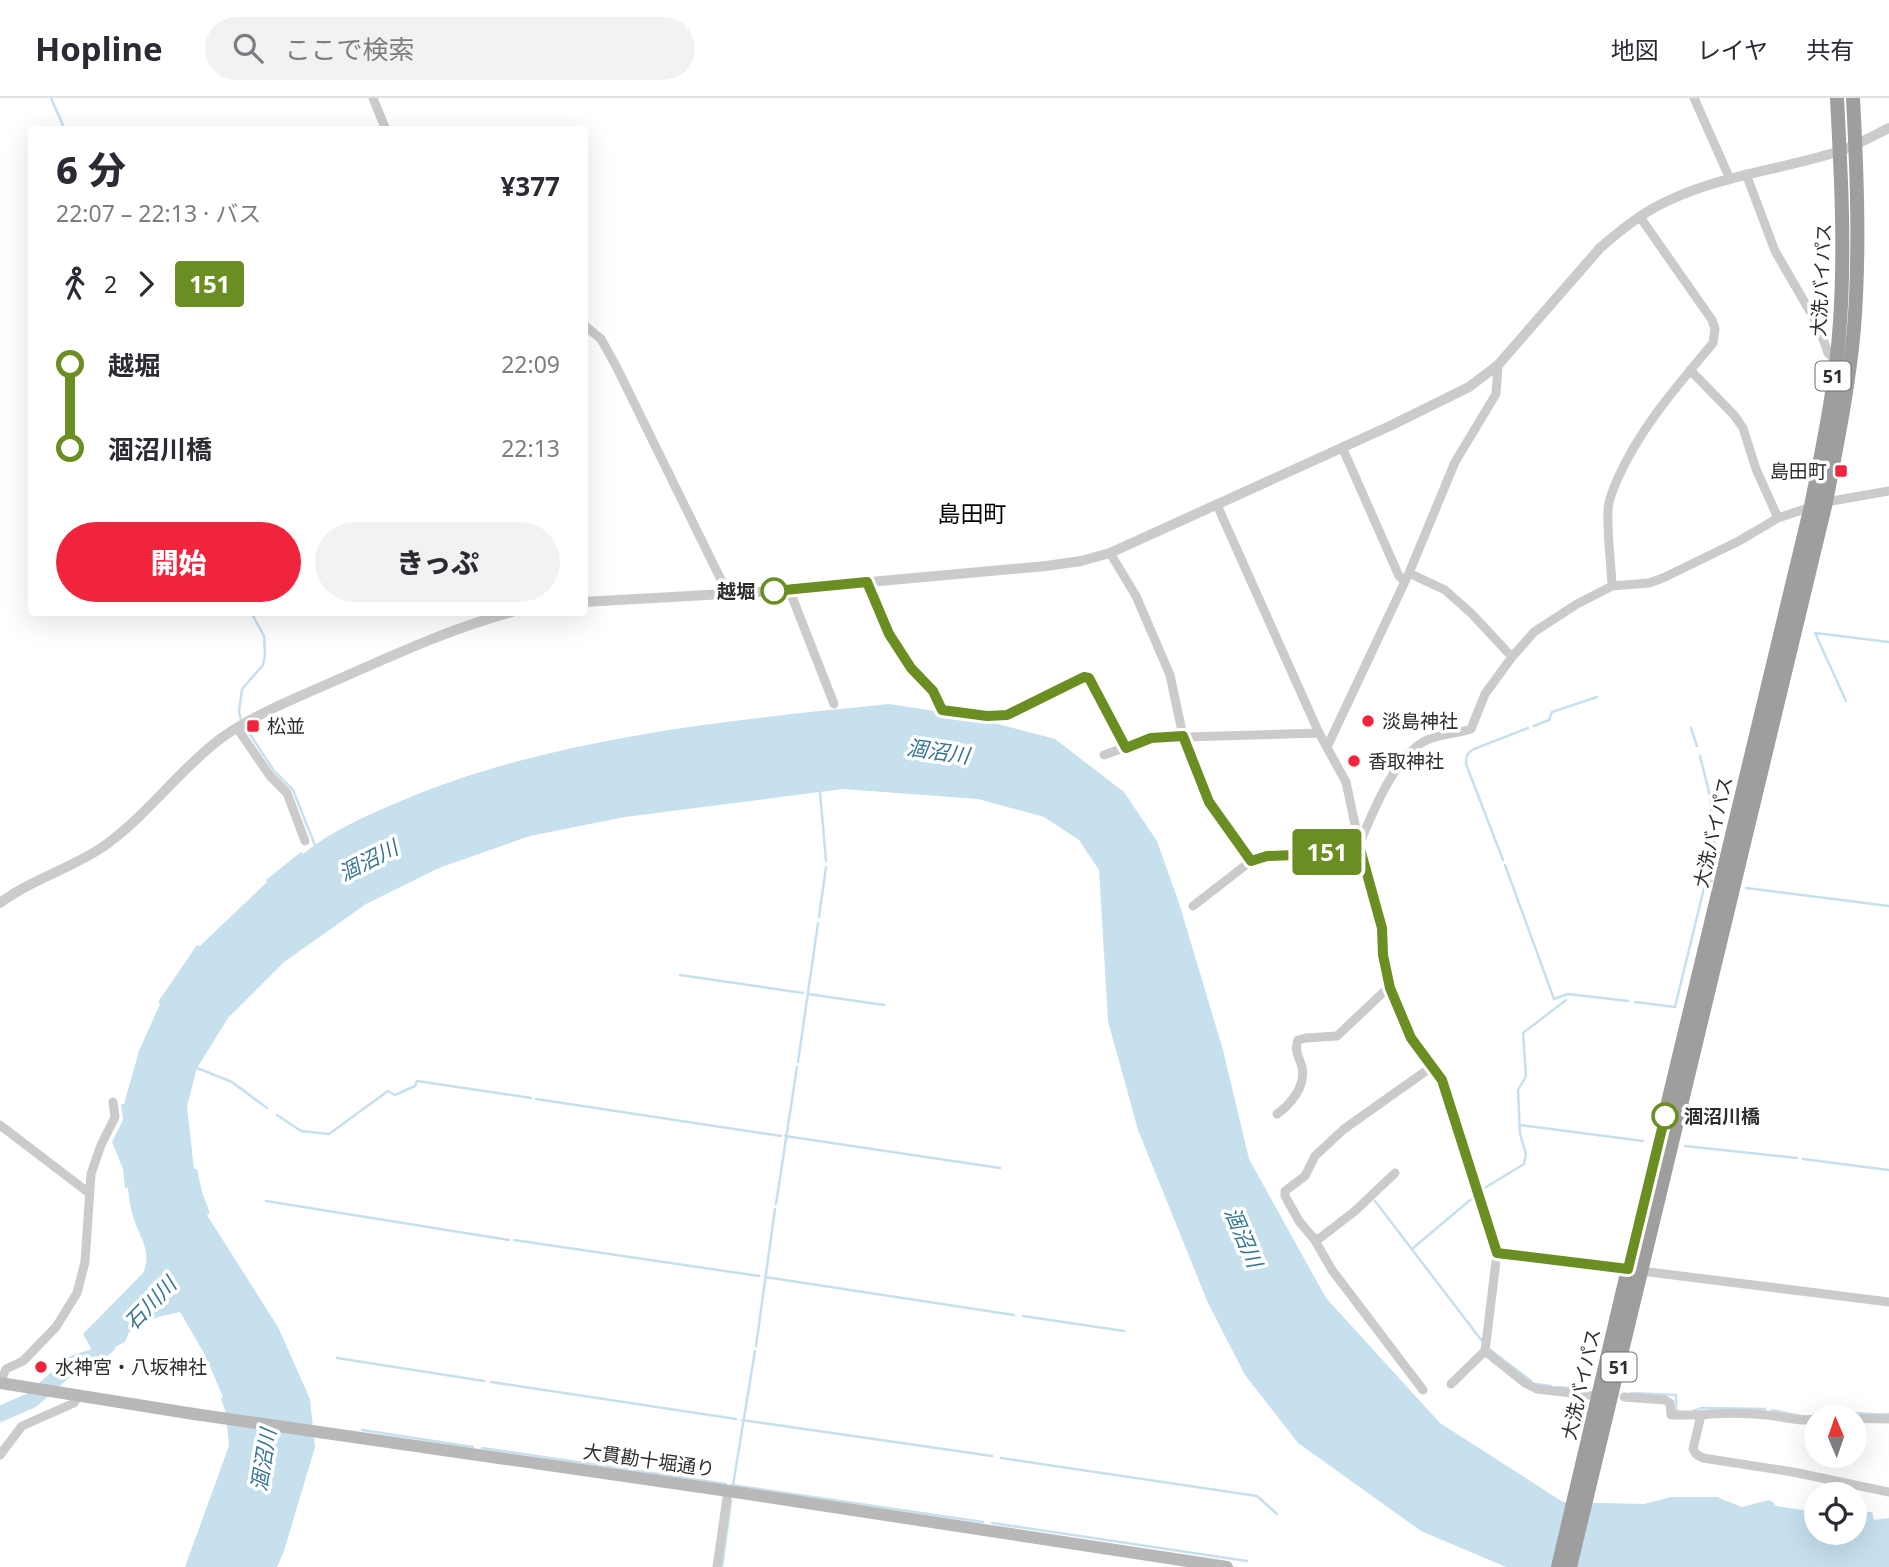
<!DOCTYPE html>
<html lang="ja">
<head>
<meta charset="utf-8">
<style>
	:root { --surface:#fff; --page:#f2f2f3; --text:#2b2b33; --muted:#7c7c81; --line:#e1e1e2; --accent:#f0253d }
	body { margin:0; font-family:"Noto Sans","Noto Sans JP",sans-serif; background:var(--page); color:var(--text); height:100vh; display:flex; flex-direction:column; font-size:26px; white-space:nowrap }
	* { box-sizing:border-box; margin:0 }
	p { font-size:23px; color:var(--muted) }
	.icon { flex:none; width:38px; height:38px; fill:none; stroke:currentColor; stroke-width:2; stroke-linecap:round; stroke-linejoin:round }
	.map { position:relative; flex:1; overflow:hidden }
	.details { position:absolute; left:28px; top:28px; width:560px; height:490px; display:flex; flex-direction:column; background:var(--surface); border-radius:7px; box-shadow:0 7px 28px #0002 }
	.details>* { flex:none }
	.badge { padding:0 14px; border-radius:5px; font-size:24px; line-height:46px }
	.needle { width:46px; rotate:358deg }
	.tools { position:absolute; left:1804px; top:1307px; display:grid; gap:14px }
	.tools a { display:grid; place-items:center; width:63px; height:63px; border-radius:50%; background:var(--surface); box-shadow:0 7px 28px #0002; font-size:35px }
	.map>.badge { position:absolute; translate:-50% -50%; box-shadow:0 0 0 4px #fff }
	.legs { display:flex; align-items:center; gap:10px; height:77px; padding:0 28px; font-size:23px }
	.legs p { margin-inline-start:auto }
	.head { display:flex; align-items:center; justify-content:space-between; height:119px; padding:0 28px }
	h1 { font-size:38px; font-weight:800; line-height:52px }
	.primary-button { display:flex; gap:14px; margin-top:auto; padding:14px 28px }
	.primary-button a { flex:1; height:80px; border-radius:42px; background:var(--accent); color:#fff; font-size:28px; font-weight:800; line-height:80px; text-align:center }
	.primary-button a+a { background:var(--page); color:var(--text) }
	ul { padding:0 28px; list-style:none }
	li { display:flex; align-items:center; gap:24px; height:84px; font-size:26px }
	li i { display:grid; place-items:center; width:10px; height:100%; margin:0 9px; background:currentColor }
	li i::after { content:''; width:18px; height:18px; margin:-9px; border:5px solid; border-radius:50%; background:var(--surface) }
	li p { margin-inline-start:auto }
	li:first-child i { background:linear-gradient(#0000 50%,currentColor 0) }
	li:last-child i { background:linear-gradient(currentColor 50%,#0000 0) }
	header { display:flex; align-items:center; gap:42px; box-sizing:border-box; height:98px; padding:0 35px; background:var(--surface); border-bottom:2px solid var(--line) }
	header strong { font-size:33px }
	nav { display:flex; gap:38px; margin-inline-start:auto; font-size:24px }
	.search { width:490px; height:63px; background:var(--page); display:flex; align-items:center; gap:18px; box-sizing:border-box; padding:0 24px; border-radius:38px; color:var(--muted); font-size:26px }
	.map>svg:first-child { display:block }
	.water { fill:#c6e0ee }
	.lines { fill:none; stroke-linecap:round; stroke-linejoin:round }
	.stream { stroke:#c6e0ee; stroke-width:2.5 }
	.river { stroke:#c6e0ee; stroke-width:16 }
	.minor { stroke:#cbcbcb; stroke-width:9 }
	.tertiary { stroke:#cbcbcb; stroke-width:10 }
	.secondary { stroke:#b8b8b8; stroke-width:12 }
	.trunk { stroke:#9e9e9e; stroke-width:14 }
	.line-1-casing { stroke:#fff; stroke-width:16 }
	.line-1 { stroke:#6b8e23; stroke-width:10 }
	.poi-dot { fill:#f0253d; stroke:#fff; stroke-width:2.5 }
	.stop-1-dot { fill:#fff; stroke:#6b8e23; stroke-width:3.5 }
	.labels { text-anchor:middle; dominant-baseline:central; stroke-width:7; stroke-linejoin:round; paint-order:stroke }
	.shield { fill:#fff; stroke:#6d6d6d; stroke-width:2 }
	.shield-label { font-size:18px; font-weight:bold; fill:#2e2e2e }
	.street-label { font-size:19px; fill:#2e2e2e; stroke:#fff }
	.poi-label { font-size:19px; fill:#2e2e2e; stroke:#fff; text-anchor:start }
	.stop-label { font-size:19px; font-weight:bold; fill:#2e2e2e; stroke:#fff; text-anchor:end }
	.water-label { font-size:21px; font-style:italic; fill:#377595; stroke:#fff }
	.quarter-label { font-size:23px; fill:#000; stroke:#fff }
</style>
</head>
<body>
<header>
<strong>Hopline</strong>
<div class="search"><svg class="icon" aria-label="search" viewBox="0 0 24 24"><circle cx="10" cy="10" r="6"/><path d="M15 15l6 6"/></svg>ここで検索</div>
<nav><a>地図</a><a>レイヤ</a><a>共有</a></nav>
</header>
<div class="map">
<svg width="1889" height="1469" viewBox="0 0 1889 1469">
	<rect width="100%" height="100%" fill="#fff"/>
	<!-- water -->
	<path class="water" d="M889 606 968 618 1055 641 1124 694 1157 743 1179 805 1223 952 1249 1061 1326 1200 1440 1325 1563 1404 1644 1406 1671 1399H1717L1742 1409 1769 1402 1773 1404 1776 1408 1816 1414V1435H1855V1414H1872L1874 1422 1889 1420V1469H1506L1421 1433 1298 1345 1245 1277 1208 1205 1138 1032 1108 923 1099 772 1079 742 1044 719 978 701 843 691 625 719 530 738 439 770 366 806 284 864 228 920 197 970 187 1008 194 1071H197L202 1094 210 1115 207 1117 278 1229 310 1301 315 1349 284 1453 277 1469H185L229 1348 226 1315 221 1301 223 1299 205 1257 180 1214 158 1219 129 1234 125 1244 115 1249 94 1270 91 1250 83 1236 143 1175C153 1154 139 1139 133 1118 130 1109 129 1100 128 1090H125L123 1071 112 1044 123 1022 121 1006H124L139 953 160 906 158 904 197 847 200 848 267 784 266 782 301 754 303 756C332 732 366 718 401 703 551 639 729 622 889 606Z"/>
	<g class="lines">
		<!-- stream -->
		<path class="stream" d="M51 0 65 32
			M1846 603 1815 535 1889 544
			M242 625 239 614 242 591 263 567 265 557 264 538 251 514
			M1534 628 1549 622 1552 614 1597 599
			M246 630 274 673 293 692 316 750
			M1691 630 1697 648
			M1700 658 1711 702V731L1715 747 1706 782 1712 783
			M820 694 826 763
			M1503 762 1466 666C1466 658 1467 655 1474 651L1528 630
			M1505 767 1554 901 1568 896 1628 903
			M1746 790 1889 808
			M819 819 826 769
			M680 877 803 895
			M808 896 884 907
			M1635 904 1675 909 1706 782
			M798 964 818 825
			M197 970 232 984 267 1010
			M536 1001 781 1038
			M277 1017 301 1033 329 1036 388 993 395 997 415 988 417 983 531 1000
			M1521 1027 1643 1043
			M785 1038 1000 1070
			M1685 1048 1797 1060
			M1803 1061 1889 1072
			M1483 1091 1524 1066 1526 1056 1520 1036 1518 992 1526 978 1523 935 1566 902
			M266 1103 509 1142
			M1375 1103 1482 1243
			M776 1106 797 969
			M514 1142 759 1178
			M1413 1150 1475 1098
			M765 1179 1014 1217
			M1023 1218 1124 1233
			M756 1248 775 1111
			M1489 1251 1531 1283
			M337 1260 484 1283
			M491 1284 736 1321
			M1536 1286 1551 1288
			M1557 1289 1589 1292
			M1631 1295 1676 1297V1312L1679 1314
			M1772 1312 1800 1318
			M1693 1313 1702 1310 1765 1311
			M1813 1317C1839 1310 1863 1318 1889 1316
			M742 1322 992 1358
			M362 1332 473 1349
			M482 1350 726 1386
			M1001 1360 1257 1398 1277 1416
			M731 1387 983 1424
			M733 1387 755 1253
			M992 1425 1247 1463
			M722 1469 731 1403"/>
		<!-- river -->
		<path class="river" d="M0 1316 32 1302 74 1265 94 1259 108 1247"/>
		<!-- minor -->
		<path class="minor" d="M373 0 386 32
			M1694 0 1730 81
			M1746 76 1775 153 1819 229 1828 255 1836 262
			M584 227 601 241 616 268 728 496
			M1690 272 1734 317 1743 330 1756 371 1778 420
			M1342 349 1399 478 1405 483
			M1217 407 1319 635 1346 684 1366 778 1382 830 1383 857 1390 890 1411 940 1442 982 1459 1030 1497 1155 1485 1253
			M1110 455 1136 498 1170 577 1183 638 1210 704 1251 763
			M1409 475 1445 492 1472 516 1512 559
			M867 484 889 536 911 570 933 593 942 612 987 618 1007 617 1084 579 1089 580 1126 650
			M1612 488C1611 464 1607 438 1608 413 1608 402 1613 392 1617 382 1640 330 1677 288 1713 245L1715 231 1712 222 1640 119
			M789 491 834 606
			M237 630 270 678 287 695 305 743
			M1327 649 1409 475 1455 364 1496 296 1498 267
			M1104 657 1151 640 1319 635
			M1193 808 1251 763 1267 758 1320 756 1359 747C1372 716 1393 662 1423 644 1437 636 1456 636 1471 631L1485 596 1512 559 1534 534 1577 506 1612 488 1649 485 1663 480 1739 443 1778 420 1826 404 1889 393
			M1277 1016C1291 1006 1306 988 1302 969 1299 959 1294 953 1298 942L1306 940 1337 938 1390 888
			M0 1027 89 1095
			M1314 1141 1320 1140 1355 1113 1395 1075
			M1497 1155 1889 1204
			M0 1285 6 1271 23 1263 56 1229 77 1195 85 1164 91 1076 101 1047 115 1019 113 1004
			M1451 1286 1485 1253 1525 1285 1537 1291 1589 1297
			M1423 1292 1332 1172 1314 1141 1299 1123 1285 1098V1093L1305 1078 1315 1058 1344 1031 1433 968
			M1624 1299 1665 1302 1670 1305 1671 1317H1701L1693 1351 1696 1356 1703 1360 1793 1374 1889 1394
			M1701 1317C1723 1314 1746 1315 1767 1317 1784 1319 1800 1324 1816 1321
			M1837 1320 1889 1321
			M0 1357 22 1328 74 1305 78 1298
			M717 1469 728 1393"/>
		<!-- tertiary -->
		<path class="tertiary" d="M584 504 759 494 1046 468 1081 463 1110 455 1392 327 1469 289 1498 267 1600 150C1616 136 1633 122 1652 111 1710 78 1778 73 1840 53 1857 47 1873 38 1889 30
			M0 805C33 780 74 770 107 746 149 715 180 671 220 641 256 615 299 599 339 581 396 556 452 530 512 514"/>
		<!-- secondary -->
		<path class="secondary" d="M0 1285 194 1316 728 1393 1227 1469"/>
		<!-- trunk -->
		<path class="trunk" d="M1558 1469 1628 1171 1811 408C1823 347 1836 286 1840 224 1845 149 1841 75 1837 0
			M1570 1469 1826 404C1837 346 1849 288 1854 230 1860 154 1857 76 1853 0"/>
	</g>
	<g class="lines">
		<!-- line-1 casing -->
		<g class="line-1-casing">
			<path id="line-1" d="M774 493 867 484 889 536 911 570 933 593 942 612 987 618 1007 617 1084 579 1089 580 1126 650 1151 640 1183 638 1209 704 1251 763 1267 758 1320 756 1359 747 1382 830 1383 857 1390 890 1411 940 1442 982 1497 1155 1628 1171 1665 1018"/>
		</g>
		<!-- line-1 -->
		<use href="#line-1" class="line-1"/>
	</g>
	<!-- markers -->
	<g class="poi-dot">
		<rect x="1834" y="366" width="14" height="14" rx="3.5"/>
		<circle cx="1368" cy="623" r="7"/>
		<rect x="246" y="621" width="14" height="14" rx="3.5"/>
		<circle cx="1354" cy="663" r="7"/>
		<circle cx="41" cy="1269" r="7"/>
	</g>
	<g class="stop-1-dot">
		<circle cx="774" cy="493" r="12"/>
		<circle cx="1665" cy="1018" r="12"/>
	</g>
	<g class="labels">
		<!-- shield labels -->
		<g class="shield">
			<rect x="1815.5" y="263.5" width="35" height="29" rx="5"/>
			<rect x="1601.5" y="1254.5" width="35" height="29" rx="5"/>
		</g>
		<g class="shield-label">
			<text x="1833" y="278">51</text>
			<text x="1619" y="1269">51</text>
		</g>
		<!-- street labels -->
		<g class="street-label">
			<text transform="translate(1821 182) rotate(-87)">大洗バイパス</text>
			<text transform="translate(1713 734) rotate(-77)">大洗バイパス</text>
			<text transform="translate(1581 1286) rotate(-77)">大洗バイパス</text>
			<text transform="translate(649 1362) rotate(8)">大貫勘十堀通り</text>
		</g>
		<!-- poi labels -->
		<g class="poi-label">
			<text x="1827" y="373" text-anchor="end">島田町</text>
			<text x="1382" y="623">淡島神社</text>
			<text x="267" y="628">松並</text>
			<text x="1368" y="663">香取神社</text>
			<text x="55" y="1269">水神宮・八坂神社</text>
		</g>
		<!-- stop labels -->
		<g class="stop-label">
			<text x="755" y="493">越堀</text>
			<text x="1684" y="1018" text-anchor="start">涸沼川橋</text>
		</g>
		<!-- water labels -->
		<g class="water-label">
			<text transform="translate(938 653) rotate(8)">涸沼川</text>
			<text transform="translate(368 762) rotate(-27)">涸沼川</text>
			<text transform="translate(1244 1139) rotate(67)">涸沼川</text>
			<text transform="translate(150 1205) rotate(-46)">石川川</text>
			<text transform="translate(263 1362) rotate(-81)">涸沼川</text>
		</g>
		<!-- quarter labels -->
		<g class="quarter-label">
			<text x="972" y="415">島田町</text>
		</g>
	</g>
</svg>
<div class="tools">
<a><svg class="needle" viewBox="-14 -14 28 28"><path d="M0-13l5 13h-10z" fill="#e53935"/><path d="M0 13l5-13h-10z" fill="#7c7c81"/></svg></a>
<a><svg class="icon" aria-label="locate" viewBox="0 0 24 24"><circle cx="12" cy="12" r="6"/><path d="M12 2v4M12 18v4M2 12h4M18 12h4"/></svg></a>
</div>
<b class="badge" style="left:1327px;top:754px;background:#6b8e23;color:#fff">151</b>
<section class="details">
<div class="head"><div><h1>6 分</h1><p>22:07 – 22:13 · バス</p></div><b>¥377</b></div>
<div class="legs"><svg class="icon" aria-label="walk" viewBox="0 0 24 24"><circle cx="13" cy="4" r="2"/><path d="M13 8l-2 6 4 7M11 14l-3 7M7 12l3-4h3l4 4"/></svg>2<svg class="icon" aria-label="forward" viewBox="0 0 24 24"><path d="M9 5l7 7-7 7"/></svg><b class="badge" style="background:#6b8e23;color:#fff">151</b></div>
<ul>
<li><i style="color:#6b8e23"></i><b>越堀</b><p>22:09</p></li>
<li><i style="color:#6b8e23"></i><b>涸沼川橋</b><p>22:13</p></li>
</ul>
<div class="primary-button"><a>開始</a><a>きっぷ</a></div>
</section>
</div>
</body>
</html>
